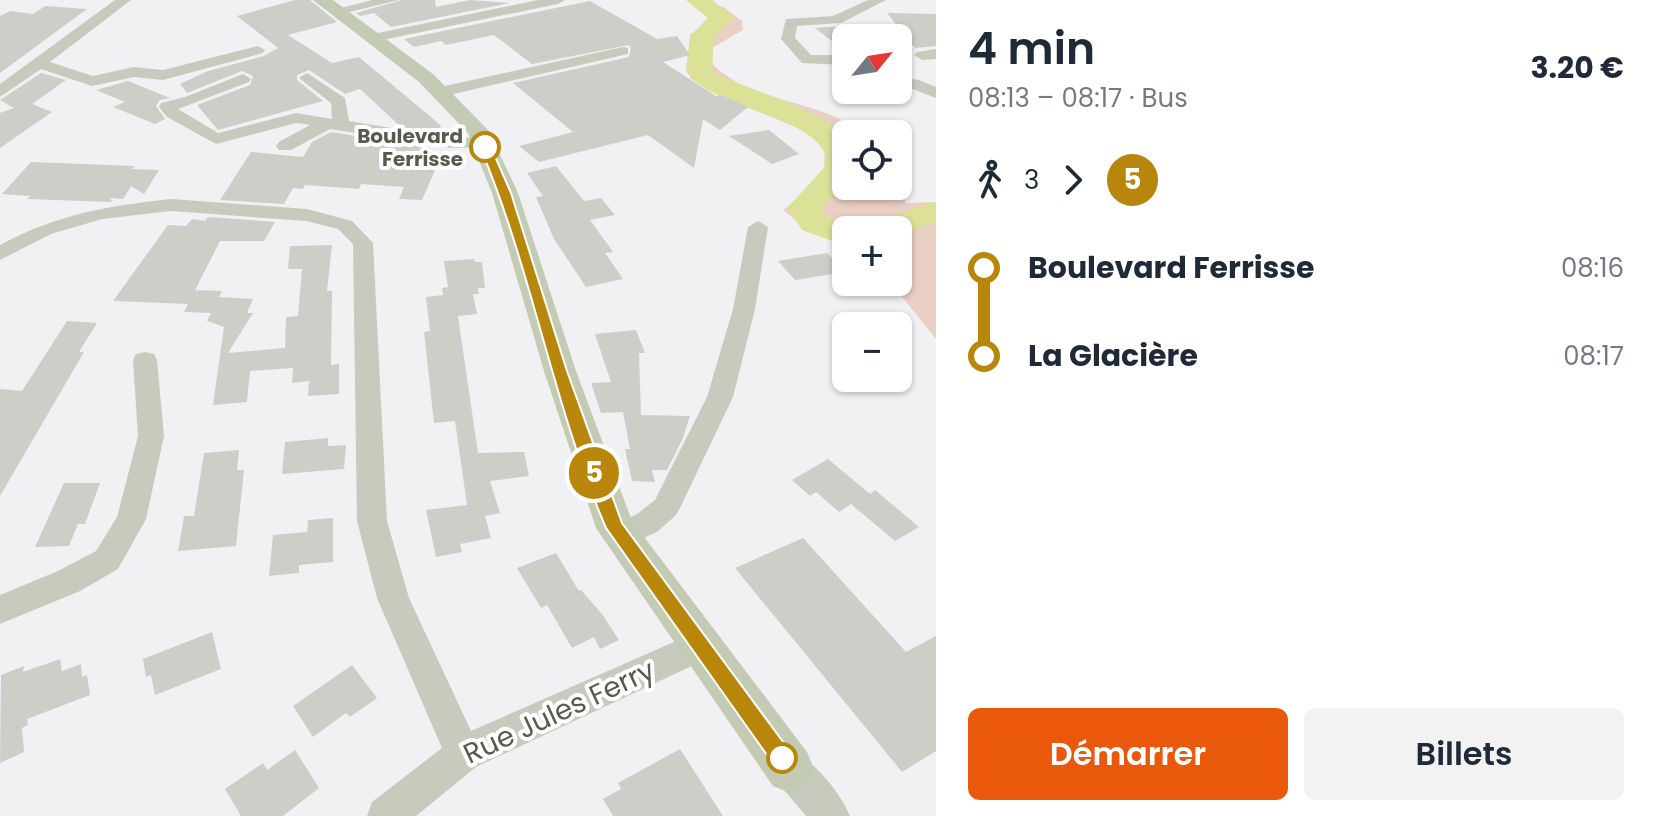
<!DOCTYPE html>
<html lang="fr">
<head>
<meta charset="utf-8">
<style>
	:root { --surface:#fff; --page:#f2f2f3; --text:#1f2937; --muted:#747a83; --accent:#ea580c }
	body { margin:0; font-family:Poppins,sans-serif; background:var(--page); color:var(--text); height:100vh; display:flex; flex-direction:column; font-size:30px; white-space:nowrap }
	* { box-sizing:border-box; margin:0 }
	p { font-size:26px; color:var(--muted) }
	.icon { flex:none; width:44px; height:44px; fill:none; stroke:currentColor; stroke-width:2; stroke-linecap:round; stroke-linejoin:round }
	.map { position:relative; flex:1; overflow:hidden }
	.panel { display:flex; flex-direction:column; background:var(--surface); width:720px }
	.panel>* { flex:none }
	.badge { padding:0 16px; border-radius:26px; font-size:28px; line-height:52px }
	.needle { width:52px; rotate:60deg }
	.tools { position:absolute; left:832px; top:24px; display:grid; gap:16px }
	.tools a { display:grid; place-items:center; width:80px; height:80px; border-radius:12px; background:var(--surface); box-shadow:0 2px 6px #0004; font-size:40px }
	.map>.badge { position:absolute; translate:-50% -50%; box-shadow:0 0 0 4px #fff }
	.legs { display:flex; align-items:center; gap:12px; height:88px; padding:0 32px; font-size:26px }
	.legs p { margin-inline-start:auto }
	.headline { display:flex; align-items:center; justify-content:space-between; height:136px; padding:0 32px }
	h1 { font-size:44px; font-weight:600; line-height:60px }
	.cta { display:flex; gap:16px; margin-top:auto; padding:16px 32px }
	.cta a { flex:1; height:92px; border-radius:12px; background:var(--accent); color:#fff; font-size:32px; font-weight:600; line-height:92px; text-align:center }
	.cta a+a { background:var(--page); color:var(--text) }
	ul { padding:0 32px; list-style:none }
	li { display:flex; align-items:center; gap:28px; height:88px; font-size:30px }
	li i { display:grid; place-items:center; width:12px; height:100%; margin:0 10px; background:currentColor }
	li i::after { content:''; width:20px; height:20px; margin:-10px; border:6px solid; border-radius:50%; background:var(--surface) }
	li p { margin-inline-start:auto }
	li:first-child i { background:linear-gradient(#0000 50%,currentColor 0) }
	li:last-child i { background:linear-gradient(currentColor 50%,#0000 0) }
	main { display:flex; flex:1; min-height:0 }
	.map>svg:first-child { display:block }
	.green { fill:#eacfc5 }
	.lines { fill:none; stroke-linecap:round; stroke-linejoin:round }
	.river { fill:#dce198; fill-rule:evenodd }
	.building { fill:#cccfc8 }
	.minor { fill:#c6cbbe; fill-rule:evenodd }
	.major { fill:#c3cbb4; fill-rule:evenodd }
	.line-1 { fill:#b8860b; stroke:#fff; stroke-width:2 }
	.stop-1-dot { fill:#fff; stroke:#b8860b; stroke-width:4 }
	.labels { text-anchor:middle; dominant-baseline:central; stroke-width:8; stroke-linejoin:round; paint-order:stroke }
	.far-stop-label { font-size:20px; font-weight:bold; fill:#565c4b; stroke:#fff; text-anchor:end }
	.near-street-label { font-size:28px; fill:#565c4b; stroke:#fff }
</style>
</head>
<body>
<main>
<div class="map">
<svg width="936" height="816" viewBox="0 0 936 816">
	<rect width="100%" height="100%" fill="#f1f1f3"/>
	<!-- green -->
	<path class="green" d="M722 6 742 21 743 30 712 48 710 62C746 98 791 98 836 117 845 121 854 128 862 134H846V186H898V182L906 203 936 202V339L890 282H898V230H846L844 242 809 230 783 210 827 177 824 139 710 91 690 78V34L717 22Z"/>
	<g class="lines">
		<!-- river -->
		<path class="river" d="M686 0H712L735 18 714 38 712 70 715 73C752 92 821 107 846 140V182L821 209 826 216 859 230H846V246L802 230 787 208 824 168C824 162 826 155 823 150 802 114 712 108 686 71L690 36 708 18Z
			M936 202V223L898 235V230H862L867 223Z"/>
	</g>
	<!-- building -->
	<path class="building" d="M295 0H310L337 22 288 35 332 63 359 57 431 117 441 126 438 133 401 127 360 89 345 94 309 70 297 75V80L323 101 218 130 197 105 250 85 253 76 242 71 187 93 180 84 208 71 264 56 278 48 237 16Z
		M402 0H435L436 7 470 0 510 3 391 27 374 13 360 16 356 13Z
		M590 1 657 39 677 36 690 55 663 62 716 96 721 95 748 107 720 130 703 119 694 168 648 135 539 162 519 146 573 132 513 83 629 57 631 48 629 45 532 64 494 35 446 45 441 41 414 47 404 39Z
		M45 6 87 9 0 73V16L10 11 33 14Z
		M887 13 936 14V46L915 48Z
		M846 24V52L815 28 841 26Z
		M41 73 66 80 32 104 52 112 0 148V113L14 108 0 100Z
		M128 81 170 98 160 100 156 106 165 119 155 124 113 107 125 102 96 90Z
		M769 130 799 154 772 164 729 136Z
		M331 132 431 148 423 165 437 166 422 200 399 199 404 187 361 184 359 189 305 185 303 189 293 188 284 204 220 200 251 152 303 157 312 142Z
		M31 162 135 166 132 169 159 170 144 194 131 186 123 199 110 198 112 202 27 199 31 196 2 194Z
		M556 166 584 201 601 198 615 215 590 220 613 252 605 253 623 279 586 287 554 239 536 197 543 196 527 173Z
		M208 217 275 222 264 241H220L188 304 113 301 168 225 186 226 192 219 205 221Z
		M332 245 327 291H332L331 365 339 364V394L308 396 309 381 292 383 293 368 250 371 247 402 213 405 224 327 207 321 219 297 253 299 247 313H253L228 353 285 348 286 317 298 316 302 269H288L290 246Z
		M827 253 845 272 795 280 778 261Z
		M474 259 475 262H482L485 288H478L479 294H473L477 314 458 316 478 453 524 452 529 476 490 481 500 513 485 516 491 538 460 544 462 552 436 557 426 510 467 505 455 421 434 423 424 332 430 331 426 297 443 295 442 288 448 287 444 261Z
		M195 290 222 291 211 313 184 312Z
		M67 321 97 323 79 352H84L0 496V389L22 391Z
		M636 330 645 353H639L641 415 690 416 683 438 667 470H652L655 482 632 481 625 449H630L623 412 601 413 591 383 611 382 595 334Z
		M328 438V446L346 445 344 469 282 474 285 442Z
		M239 450 237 470H244L236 546 178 551 184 516H194L204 453Z
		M828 459 870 494 875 490 919 527 895 541 851 504 839 512 816 492 810 496 792 480Z
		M64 483H100L85 524H78L69 546 35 547Z
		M333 518V562L299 565V573L269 576 273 535 307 532 308 520Z
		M803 538 906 652 936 636V751L902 772 735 568Z
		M556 553 579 591 581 590 602 614 619 640 600 649 594 637 572 648 547 605 541 608 517 568Z
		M212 632 221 669 155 695 151 675 146 677 143 659Z
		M60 659 62 671 81 664 82 677 87 675 90 695 27 719 28 725 22 728 24 752 0 763 1 675 24 666 23 672Z
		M352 665 377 698 350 717 346 713 313 737 293 706Z
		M680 749 723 816H613L603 799 621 789 618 783Z
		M295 750 319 788 283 816H241L225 789 263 763 267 770Z"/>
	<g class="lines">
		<!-- minor -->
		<path class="minor" d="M115 0H131L50 62 93 76 134 67 163 70 258 46 265 50 263 53 163 80 134 77 92 86 41 69 0 97V84Z
			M372 0H399L337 15 330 11Z
			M538 0H565L558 4 373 42 366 38 373 34Z
			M868 0H886L841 23 797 26 795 38 811 55H846V65L802 63 781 39 786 19 833 16Z
			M623 47 628 48V54L440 97 432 92 440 87Z
			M936 49V59L922 60 914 55 917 52Z
			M307 73 345 98 349 121 452 138 483 137 492 142 483 147 452 148 330 129 291 150H279L276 146 279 142 310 125 296 123 216 144 167 117 159 107 161 103 185 97 243 74 251 79 249 82 178 109 218 133 296 113 332 119 331 103 299 78Z
			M898 77 919 80 936 87V98L910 88 898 87Z
			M171 199 307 209 352 221 373 243 387 521 409 598 471 731 699 631 711 635 716 646 711 657 476 767 416 816H367L372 802 442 748 377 598 357 521 353 244 338 229 306 221 171 211 102 219 51 234 0 260V245C58 214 107 206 171 199Z
			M758 221 768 227 755 309 733 397 680 508 675 516 657 532 620 548 609 545 605 536 609 527 637 514 655 500 707 397 733 309 748 227Z
			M145 352 154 354 157 360 164 436 146 519 118 569 80 591 0 624V595L58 571 96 551 117 517 138 436 133 360 136 354Z
			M790 750C814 760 840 792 850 816H806L777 782 771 769 777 756Z"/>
		<!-- major -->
		<path class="major" d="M313 0H333L433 74 489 131 518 193 576 371 632 521 807 752 814 769 807 786 790 793 773 786 596 528 544 371 492 193 468 133 419 82Z"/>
	</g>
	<!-- line-1 -->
	<path class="line-1" d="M485 144 491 147 511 193 567 371 622 523 789 750 793 758 789 765 782 769 774 765 606 528C553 405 532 270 480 147Z"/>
	<!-- markers -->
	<g class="stop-1-dot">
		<circle cx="485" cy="147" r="14"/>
		<circle cx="782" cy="758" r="14"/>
	</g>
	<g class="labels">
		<!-- far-stop labels -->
		<g class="far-stop-label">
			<text x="463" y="136">Boulevard<tspan x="463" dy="23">Ferrisse</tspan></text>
		</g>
		<!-- near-street labels -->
		<g class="near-street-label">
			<text transform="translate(559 712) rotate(-25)">Rue Jules Ferry</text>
		</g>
	</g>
</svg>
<div class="tools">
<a><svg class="needle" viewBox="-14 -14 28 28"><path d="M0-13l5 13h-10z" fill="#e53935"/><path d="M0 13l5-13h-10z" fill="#747a83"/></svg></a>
<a><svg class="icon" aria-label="locate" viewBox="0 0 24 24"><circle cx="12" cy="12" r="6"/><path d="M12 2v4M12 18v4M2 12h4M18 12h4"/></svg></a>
<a>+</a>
<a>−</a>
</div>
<b class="badge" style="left:594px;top:473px;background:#b8860b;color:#fff">5</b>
</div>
<section class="panel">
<div class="headline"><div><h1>4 min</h1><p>08:13 – 08:17 · Bus</p></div><b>3.20 €</b></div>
<div class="legs"><svg class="icon" aria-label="walk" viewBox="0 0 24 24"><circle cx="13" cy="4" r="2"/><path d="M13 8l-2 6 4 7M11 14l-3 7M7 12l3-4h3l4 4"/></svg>3<svg class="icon" aria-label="forward" viewBox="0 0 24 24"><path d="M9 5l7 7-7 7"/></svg><b class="badge" style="background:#b8860b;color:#fff">5</b></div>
<ul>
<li><i style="color:#b8860b"></i><b>Boulevard Ferrisse</b><p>08:16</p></li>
<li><i style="color:#b8860b"></i><b>La Glacière</b><p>08:17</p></li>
</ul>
<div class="cta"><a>Démarrer</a><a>Billets</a></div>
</section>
</main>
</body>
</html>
